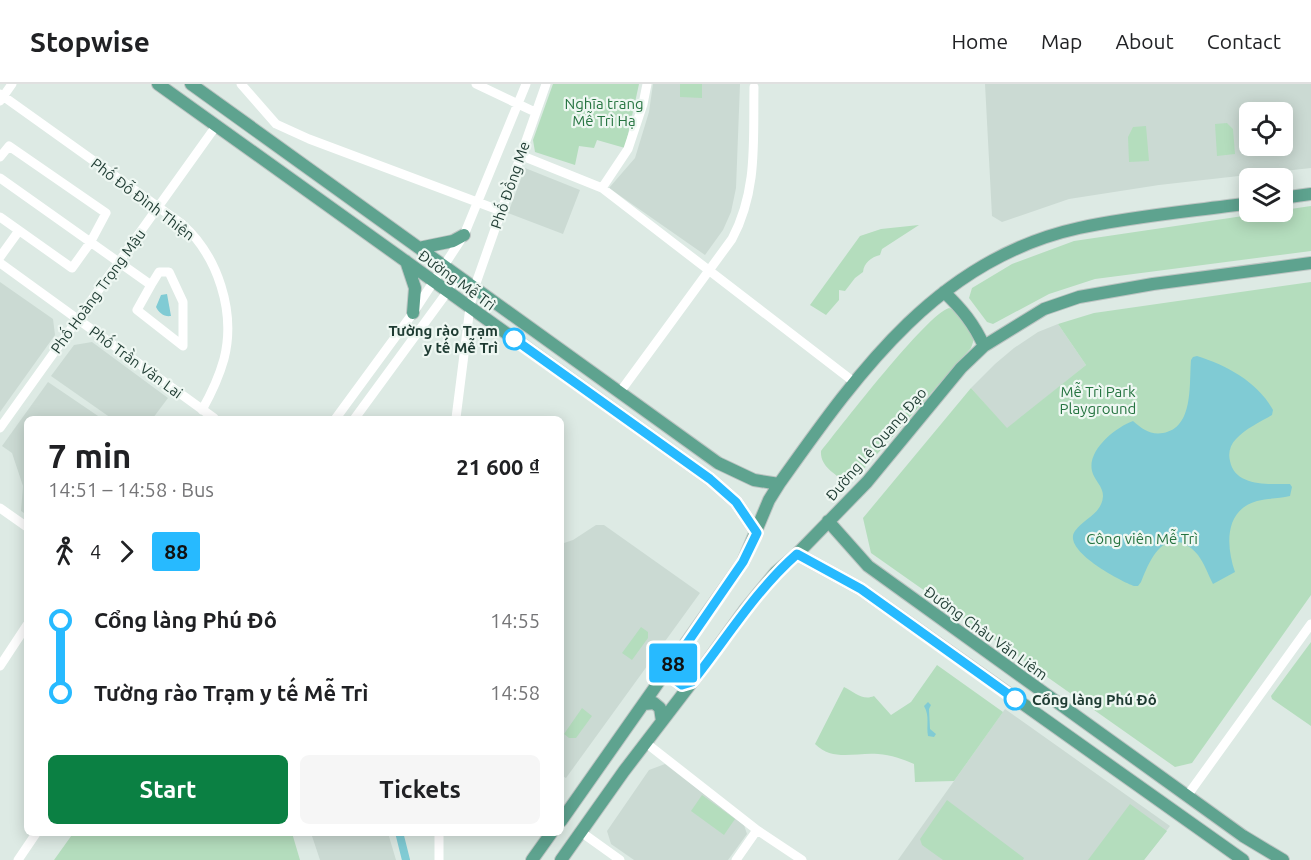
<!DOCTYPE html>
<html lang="en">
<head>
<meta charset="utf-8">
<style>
	:root { --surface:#fff; --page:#f6f6f6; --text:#202124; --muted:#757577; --line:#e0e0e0; --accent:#0b8043 }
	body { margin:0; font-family:Ubuntu,sans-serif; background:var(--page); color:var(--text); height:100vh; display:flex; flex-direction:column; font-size:22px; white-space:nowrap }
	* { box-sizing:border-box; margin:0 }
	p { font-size:20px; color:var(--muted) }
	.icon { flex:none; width:33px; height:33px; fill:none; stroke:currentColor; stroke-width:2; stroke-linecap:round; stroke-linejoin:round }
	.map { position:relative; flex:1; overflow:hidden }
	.sheet { position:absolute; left:24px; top:332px; width:540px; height:420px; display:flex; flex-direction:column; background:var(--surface); border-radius:9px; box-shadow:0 3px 15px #0003 }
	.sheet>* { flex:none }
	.badge { padding:0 12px; border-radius:4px; font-size:21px; line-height:39px }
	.fabs { position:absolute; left:1239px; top:18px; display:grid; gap:12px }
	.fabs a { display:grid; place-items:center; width:54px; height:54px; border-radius:9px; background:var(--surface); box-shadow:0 3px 15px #0003; font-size:30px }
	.map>.badge { position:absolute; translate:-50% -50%; box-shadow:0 0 0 3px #fff }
	.legs { display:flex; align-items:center; gap:9px; height:66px; padding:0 24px; font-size:20px }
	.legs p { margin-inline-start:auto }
	.head { display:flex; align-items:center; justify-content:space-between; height:102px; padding:0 24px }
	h1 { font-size:33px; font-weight:700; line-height:45px }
	.cta { display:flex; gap:12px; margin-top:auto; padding:12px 24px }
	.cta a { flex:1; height:69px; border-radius:9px; background:var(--accent); color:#fff; font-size:24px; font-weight:700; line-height:69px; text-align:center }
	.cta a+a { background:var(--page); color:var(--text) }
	ul { padding:0 24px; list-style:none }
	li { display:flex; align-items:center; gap:21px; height:72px; font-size:22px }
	li i { display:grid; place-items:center; width:9px; height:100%; margin:0 8px; background:currentColor }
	li i::after { content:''; width:15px; height:15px; margin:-8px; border:4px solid; border-radius:50%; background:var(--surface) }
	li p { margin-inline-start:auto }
	li:first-child i { background:linear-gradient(#0000 50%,currentColor 0) }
	li:last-child i { background:linear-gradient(currentColor 50%,#0000 0) }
	header { display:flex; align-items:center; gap:36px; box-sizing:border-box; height:84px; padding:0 30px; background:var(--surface); border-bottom:2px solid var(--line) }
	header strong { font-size:28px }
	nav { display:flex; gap:33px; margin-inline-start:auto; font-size:21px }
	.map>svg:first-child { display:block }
	.built { fill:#cbdad3; fill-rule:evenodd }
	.green { fill:#b4ddbd }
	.water { fill:#80cbd4 }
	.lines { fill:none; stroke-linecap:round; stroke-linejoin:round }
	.canal { stroke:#80cbd4; stroke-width:8 }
	.major-casing { stroke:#bcc4c2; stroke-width:14 }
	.minor { stroke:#fff; stroke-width:9 }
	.major { stroke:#5ea38f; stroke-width:12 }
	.line-1-casing { stroke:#fff; stroke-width:14 }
	.line-1 { stroke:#27baff; stroke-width:9 }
	.stop-1-dot { fill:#fff; stroke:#27baff; stroke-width:3 }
	.labels { text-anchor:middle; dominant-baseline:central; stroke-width:4.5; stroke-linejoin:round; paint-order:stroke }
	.park-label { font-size:15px; fill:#267441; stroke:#eef7f2 }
	.street-label { font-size:15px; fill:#1e3b32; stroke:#eef7f2 }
	.stop-label { font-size:15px; font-weight:bold; fill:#1e3b32; stroke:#eef7f2; text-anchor:end }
</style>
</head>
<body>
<header>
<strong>Stopwise</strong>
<nav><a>Home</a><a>Map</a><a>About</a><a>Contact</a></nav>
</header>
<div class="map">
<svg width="1311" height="776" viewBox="0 0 1311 776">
	<rect width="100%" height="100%" fill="#ddeae4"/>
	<!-- built -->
	<path class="built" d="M653 0H740L736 104 731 128 723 146 705 171 609 104 635 74 649 28Z
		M985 0H1311V84L1159 101 1069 115 1002 138 992 132ZM1250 28H1282V62H1250Z
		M525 84 580 106 563 150 508 129Z
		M0 198 53 235 55 251 0 328Z
		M1058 240 1086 281 1007 345 971 304 995 280 1014 264 1038 248Z
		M92 258 168 314 153 334H111L51 292 74 261Z
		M48 298 101 334H27V431L21 427 23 402 12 369 2 362Z
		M596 441H604L700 509 566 694 561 691V460L573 456Z
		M1005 625 1170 742 1144 776H898Z
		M665 680 744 741 747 750 728 776H634L611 760 607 747 649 686Z
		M311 749H388L396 776H320Z"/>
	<!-- green -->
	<path class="green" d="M553 0H639L625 64 597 56 594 64 579 62 575 81 535 68 533 56Z
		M680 0H702V14L680 13Z
		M1227 39 1233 45 1235 70 1217 72 1215 40Z
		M1146 42 1149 77 1129 78 1128 53 1133 43Z
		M1311 122V167L1095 195 1049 210 993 240 987 238 969 214 972 204 1012 180 1074 157Z
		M919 141 882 165 880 171C871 173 864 179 863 188L855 194 845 207 839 206V216L826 231 810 221 860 152 881 145Z
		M1311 198V511L1192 679 1175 683 871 469 863 434 971 304 1007 344 1086 281 1058 240 1094 229Z
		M949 224C960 227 971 245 974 255L971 264 855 395 845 398C834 389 820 382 821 367 842 341 926 231 949 224Z
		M641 543 648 548V554L632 576 622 569Z
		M1311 558V642L1272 615 1271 612Z
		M937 581 1003 628 954 697 915 698 914 680C903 675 891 671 878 670 856 668 833 678 815 660L844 603C854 608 863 617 874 612L891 631 911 618Z
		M582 624 592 632 576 654H569L564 650Z
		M702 711 735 735 724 751 691 727Z
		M947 716 1024 774 1023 776H943L922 761 920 755Z
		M1130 720 1167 747 1144 776H1088Z
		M74 748 292 749 300 776H54Z"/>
	<!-- water -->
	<path class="water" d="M167 210 171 232C164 233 159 229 156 223L161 211Z
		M1197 272C1226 281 1258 298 1273 326L1272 331C1260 338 1245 345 1236 355 1230 361 1228 369 1230 377 1235 403 1269 400 1290 400L1292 403 1290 412C1279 415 1268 414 1257 417 1224 426 1226 462 1235 488L1213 500C1208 490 1204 479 1198 471 1194 466 1189 462 1183 459 1159 450 1148 481 1141 498L1138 502H1134C1120 497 1061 466 1075 447 1084 434 1102 430 1103 412 1103 402 1094 396 1092 387 1087 366 1116 343 1133 337 1142 345 1150 351 1163 349 1194 344 1189 300 1191 276L1193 273Z
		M928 618 931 621 929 625 930 645 936 650 934 653 928 652C926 642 930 632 924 622Z"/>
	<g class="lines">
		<!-- canal -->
		<path class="canal" d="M399 748 406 776"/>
		<!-- major casing -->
		<g class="major-casing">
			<path id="major" d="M158 0 710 395 736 418 757 449
				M191 0C367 126 543 252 718 379L754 396 779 400
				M1282 114 1311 110
				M419 164 453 157 464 151
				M406 177 415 204 413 229
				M944 208C962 225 974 240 984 262
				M828 437 868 482 1243 752 1283 776
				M797 470 861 505 1243 776
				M672 581 671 593 682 601 692 598
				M644 620 654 619 660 624 662 637
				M561 737 743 478 769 416 779 400C858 289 937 175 1079 144 1133 132 1194 127 1250 119
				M532 776 552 748
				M561 776 624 687 699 589 744 527 776 488 797 470 867 398 961 284 984 262 1044 225 1079 213 1153 200 1311 179"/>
		</g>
		<!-- minor -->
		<path class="minor" d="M241 0 276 40 309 55 501 127
			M476 0 535 28
			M0 10 182 140C218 172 236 228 224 275 219 293 211 310 202 326
			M0 17 12 0
			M520 71 602 104 854 298
			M0 73 9 62 106 129 90 159 72 184 0 133
			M0 94 151 201 137 226 183 262V218L169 188H159L151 201
			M602 104 628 65 643 20 647 0
			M0 173 18 148
			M0 179 214 334
			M620 308 732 155C758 106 753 57 754 3
			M336 334 413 229 464 151 526 0
			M355 334 448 207 457 190
			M456 334 470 223 475 202 546 0
			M0 344 216 42
			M0 424 27 443
			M0 582 27 541
			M646 659 757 746 802 776
			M1187 712 1311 540
			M581 748 620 776
			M18 776 37 748
			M439 776V748
			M736 776 757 746"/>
		<!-- major -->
		<use href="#major" class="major"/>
	</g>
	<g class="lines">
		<!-- line-1 casing -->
		<g class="line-1-casing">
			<path id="line-1" d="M514 255 710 395 736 418 757 449 743 478 672 581 671 593 682 601 692 598C727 554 755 507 797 470L861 505 1015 615"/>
		</g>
		<!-- line-1 -->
		<use href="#line-1" class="line-1"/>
	</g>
	<!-- markers -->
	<g class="stop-1-dot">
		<circle cx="514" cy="255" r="10"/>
		<circle cx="1015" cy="615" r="10"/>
	</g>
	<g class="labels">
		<!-- park labels -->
		<g class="park-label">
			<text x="604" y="19">Nghĩa trang<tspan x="604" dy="17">Mễ Trì Hạ</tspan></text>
			<text x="1098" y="307">Mễ Trì Park<tspan x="1098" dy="17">Playground</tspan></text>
			<text x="1142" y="454">Công viên Mễ Trì</text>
		</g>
		<!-- street labels -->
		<g class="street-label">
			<text transform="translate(510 101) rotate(-71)">Phố Đồng Me</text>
			<text transform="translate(143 115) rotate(37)">Phố Đỗ Đình Thiện</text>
			<text transform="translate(457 196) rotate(36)">Đường Mễ Trì</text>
			<text transform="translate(98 207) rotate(-54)">Phố Hoàng Trọng Mậu</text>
			<text transform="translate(136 278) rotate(36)">Phố Trần Văn Lai</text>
			<text transform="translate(876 360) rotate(-49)">Đường Lê Quang Đạo</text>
			<text transform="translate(986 549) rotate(36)">Đường Châu Văn Liêm</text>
		</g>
		<!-- stop labels -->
		<g class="stop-label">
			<text x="498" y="246">Tường rào Trạm<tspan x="498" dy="17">y tế Mễ Trì</tspan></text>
			<text x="1032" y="615" text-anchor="start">Cổng làng Phú Đô</text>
		</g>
	</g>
</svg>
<div class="fabs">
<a><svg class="icon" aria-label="locate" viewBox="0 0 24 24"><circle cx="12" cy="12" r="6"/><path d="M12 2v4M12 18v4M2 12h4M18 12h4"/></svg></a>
<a><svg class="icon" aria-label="layers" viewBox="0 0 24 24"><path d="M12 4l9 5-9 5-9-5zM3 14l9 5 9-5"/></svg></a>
</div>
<b class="badge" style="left:673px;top:579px;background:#27baff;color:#111">88</b>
<section class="sheet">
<div class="head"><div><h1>7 min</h1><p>14:51 – 14:58 · Bus</p></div><b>21 600 ₫</b></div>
<div class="legs"><svg class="icon" aria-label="walk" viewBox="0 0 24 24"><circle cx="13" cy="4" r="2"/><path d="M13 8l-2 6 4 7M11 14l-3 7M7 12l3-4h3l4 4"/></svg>4<svg class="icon" aria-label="forward" viewBox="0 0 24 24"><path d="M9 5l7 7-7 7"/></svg><b class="badge" style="background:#27baff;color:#111">88</b></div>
<ul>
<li><i style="color:#27baff"></i><b>Cổng làng Phú Đô</b><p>14:55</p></li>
<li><i style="color:#27baff"></i><b>Tường rào Trạm y tế Mễ Trì</b><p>14:58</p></li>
</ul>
<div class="cta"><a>Start</a><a>Tickets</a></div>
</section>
</div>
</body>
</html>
